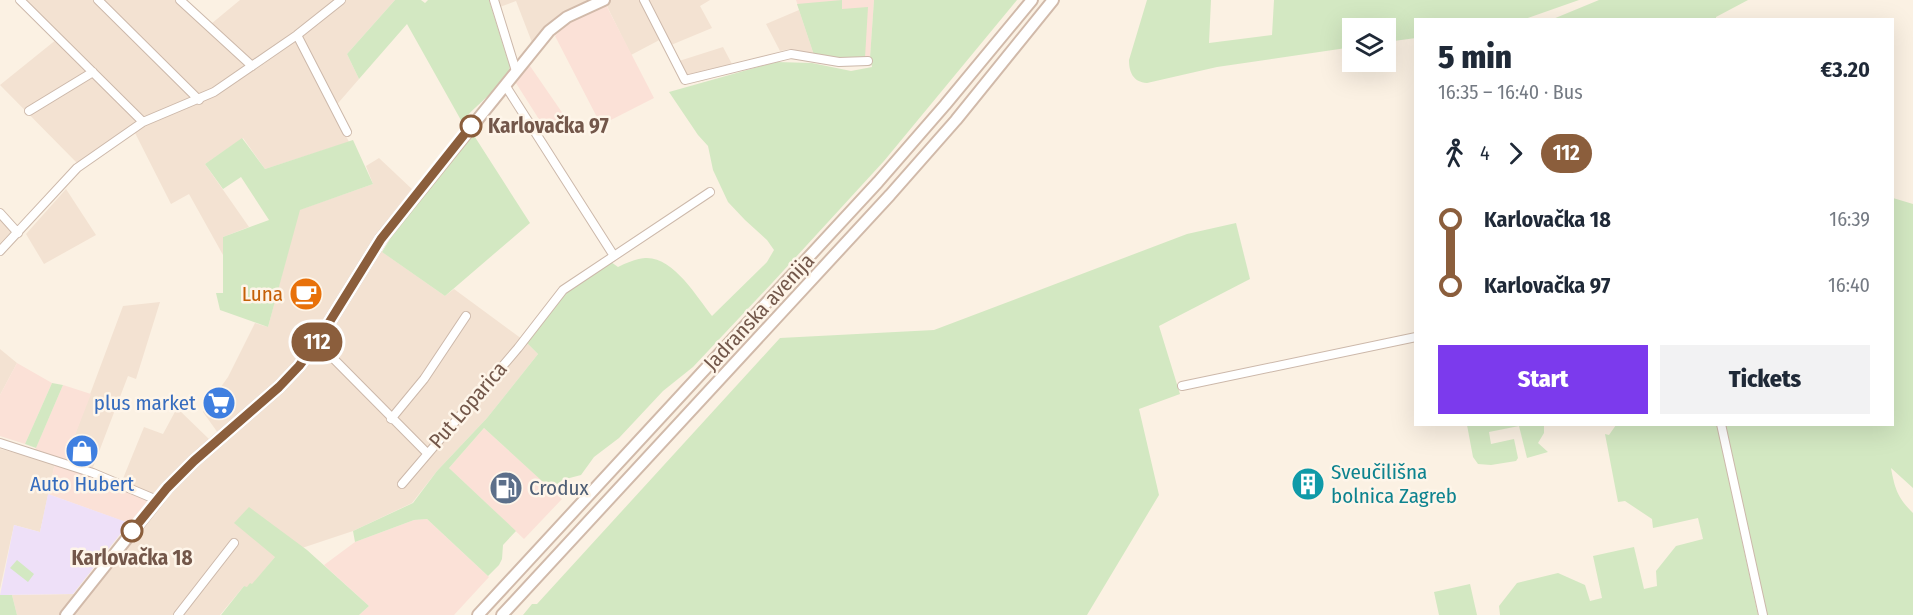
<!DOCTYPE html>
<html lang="en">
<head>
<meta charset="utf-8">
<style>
	:root { --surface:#fff; --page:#f2f2f3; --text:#1f2937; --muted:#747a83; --accent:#7c3aed }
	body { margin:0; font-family:"Fira Sans Condensed",sans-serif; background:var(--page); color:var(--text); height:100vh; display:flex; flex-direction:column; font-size:22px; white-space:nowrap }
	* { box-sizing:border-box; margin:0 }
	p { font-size:20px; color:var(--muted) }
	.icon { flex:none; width:33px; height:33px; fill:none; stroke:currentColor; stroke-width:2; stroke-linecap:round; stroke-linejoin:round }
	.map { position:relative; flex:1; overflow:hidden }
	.drawer { position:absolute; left:1414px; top:18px; width:480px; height:408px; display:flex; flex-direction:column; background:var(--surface); border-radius:0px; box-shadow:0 6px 24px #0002 }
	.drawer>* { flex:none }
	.badge { padding:0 12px; border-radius:20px; font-size:21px; line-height:39px }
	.controls { position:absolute; left:1342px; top:18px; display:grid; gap:12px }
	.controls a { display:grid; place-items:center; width:54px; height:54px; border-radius:0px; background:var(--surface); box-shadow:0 6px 24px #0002; font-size:30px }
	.map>.badge { position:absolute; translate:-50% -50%; box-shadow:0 0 0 3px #fff }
	.legs { display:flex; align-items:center; gap:9px; height:66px; padding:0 24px; font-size:20px }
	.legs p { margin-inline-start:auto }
	.head { display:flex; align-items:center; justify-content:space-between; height:102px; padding:0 24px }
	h1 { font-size:33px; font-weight:800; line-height:45px }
	.action { display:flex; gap:12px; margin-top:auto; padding:12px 24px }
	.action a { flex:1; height:69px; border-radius:0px; background:var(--accent); color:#fff; font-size:24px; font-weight:800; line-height:69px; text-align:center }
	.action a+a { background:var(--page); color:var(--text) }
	ul { padding:0 24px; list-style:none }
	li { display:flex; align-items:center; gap:21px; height:66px; font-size:22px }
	li i { display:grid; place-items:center; width:9px; height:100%; margin:0 8px; background:currentColor }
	li i::after { content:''; width:15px; height:15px; margin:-8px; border:4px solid; border-radius:50%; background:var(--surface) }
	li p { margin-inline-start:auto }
	li:first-child i { background:linear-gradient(#0000 50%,currentColor 0) }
	li:last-child i { background:linear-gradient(currentColor 50%,#0000 0) }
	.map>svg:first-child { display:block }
	.residential { fill:#f3e2d2 }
	.commercial { fill:#fbe1d7 }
	.education { fill:#eee0f8 }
	.green { fill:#d3e8c2 }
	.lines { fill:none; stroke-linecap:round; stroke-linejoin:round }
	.street-casing { stroke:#ccb8aa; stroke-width:10 }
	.secondary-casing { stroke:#d1baaa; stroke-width:14 }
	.street { stroke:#fff; stroke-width:8 }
	.secondary { stroke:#fff; stroke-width:10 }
	.line-1-casing { stroke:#fff; stroke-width:14 }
	.line-1 { stroke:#8b5e3c; stroke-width:9 }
	.stop-1-dot { fill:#fff; stroke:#8b5e3c; stroke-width:3 }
	.labels { text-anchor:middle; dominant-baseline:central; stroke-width:5; stroke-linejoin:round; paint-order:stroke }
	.stop-label { font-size:21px; font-weight:bold; fill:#73574a; stroke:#fef5e9; text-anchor:start }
	.food-label { font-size:21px; fill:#c56008; stroke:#fef5e9; text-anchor:end }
	.street-label { font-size:21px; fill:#73574a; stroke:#fef5e9 }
	.shop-label { font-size:21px; fill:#366cbe; stroke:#fef5e9; text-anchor:end }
	.culture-label { font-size:21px; fill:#0d838f; stroke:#fef5e9; text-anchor:start }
	.service-label { font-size:21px; fill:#4e5e75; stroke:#fef5e9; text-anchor:start }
</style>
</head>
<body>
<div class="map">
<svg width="1913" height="615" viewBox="0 0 1913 615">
	<rect width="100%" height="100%" fill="#fbf1e3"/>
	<!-- residential -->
	<path class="residential" d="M25 0H185L211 24 240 0H395L347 54 359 79 333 109 349 142 265 169 243 138 205 164 249 227 223 237V255L189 194 171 204 132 127 77 163 0 85 62 35Z
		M497 0H594L533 45 516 1 500 7Z
		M604 0H710L700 6 712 28 671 45 667 36 631 55Z
		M799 10 814 55 791 49 780 51 766 24Z
		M723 47 733 66 687 76 679 61Z
		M379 158 414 191 306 352 277 384 218 433 203 412 228 377 255 323 268 327 299 210 373 184 366 166Z
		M66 189 96 235 44 264 26 234Z
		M0 217 12 234 0 247Z
		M378 249 445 296 454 289 526 342 538 354 487 418 437 471 412 503 353 531 275 557 252 585 247 588 244 586 220 615H69L162 500 203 455 284 385Z
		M160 302 136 379 128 376 92 470 65 461 123 306Z
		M0 349 17 363 0 395Z
		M177 408 211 441 169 476 154 493 151 494 122 481 144 427 163 434Z
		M0 449 55 463 40 532 14 525 0 589Z
		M77 594 61 615H17L12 595Z"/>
	<!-- commercial -->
	<path class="commercial" d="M796 0H874L870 58 847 60 814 55Z
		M605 3 654 98 601 125 555 36 569 21Z
		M528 63 570 124 549 135 514 80Z
		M17 363 52 383 25 444 0 436V395Z
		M63 385 91 394 65 461 35 450Z
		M484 428 562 499 524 539 449 468Z
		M55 463 140 495 147 501 146 506 131 524 48 494Z
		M427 519 489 577 454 615H359L369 606 324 565 355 542 414 520Z"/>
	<!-- education -->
	<path class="education" d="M48 494 129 523 73 594 0 595 14 525 40 532Z"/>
	<!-- green -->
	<path class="green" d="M395 0H421L425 3 428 0H489L510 67C503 87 475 105 462 122L407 24 359 79 347 54Z
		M842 0V9L868 7 865 58 847 60 814 55 797 4Z
		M874 0H1017L884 161 773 282 693 367 663 391 619 438 594 457 581 475 562 480 554 492 484 428 449 468 516 531 503 545 502 559 499 565 488 576 427 519 414 520 355 542 353 531 413 503 437 471 487 418 538 354 526 342 557 301 570 289 611 262 618 267C626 263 635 259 645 258 673 256 697 297 712 316L767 262 774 250 767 240 745 220 728 202 713 170 708 146 698 135 669 92 776 62 812 63 851 71 872 67 870 58Z
		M1147 0H1211L1209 43 1272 35 1274 0H1579L1525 19 1416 20V38L1386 42V28H1353V47L1217 67 1147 83C1133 82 1129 72 1129 60Z
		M1599 0H1748L1716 17V19H1553Z
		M473 134 530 223 445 296 382 252 398 226Z
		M242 138 265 169 353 140 373 184 300 210 268 327 220 310 216 293H223V237L269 220 241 177 223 189 205 164Z
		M1893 198 1913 204V488L1891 468C1895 490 1898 498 1913 513V615H1765L1725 425 1893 424Z
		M1236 223 1250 279 1159 326 1180 394 1139 409 1159 495 1087 615H523L532 604H537L780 338 934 330 1187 234Z
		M52 383 63 385 36 448 25 444Z
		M1467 425H1544V433L1538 443 1548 452 1527 458 1519 426 1489 432 1491 444 1514 439 1518 458 1516 461 1491 465 1478 464 1473 457Z
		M1616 425H1717L1758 615H1500L1499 606 1517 583 1558 573 1585 585 1590 601 1602 598 1593 556 1634 547 1644 589 1657 586 1656 571 1676 546 1703 539 1698 518 1653 528 1652 519 1625 501 1618 502 1605 434 1609 435Z
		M249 507 307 550 369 606 359 615H221L244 586 247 587 250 583 252 584 275 557 234 523Z
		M17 560 34 574 28 582 10 568Z
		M1470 584 1477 615H1439L1434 592Z
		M0 595H12L17 615H0Z"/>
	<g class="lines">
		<!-- street casing -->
		<g class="street-casing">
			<path id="street" d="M20 0 143 122
				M98 0 199 100
				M180 0 252 66
				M494 0 516 71
				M644 0 685 80 791 54 839 62 868 61
				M297 35 347 132
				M505 85 614 256
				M29 111 93 72
				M0 213 18 233
				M0 251 77 168 143 122 214 92 297 35 341 0
				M317 342 427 453
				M1182 386 1416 337
				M391 419 424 379 466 316
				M1721 424 1763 615
				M0 443 93 473 157 500
				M402 484 518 348 563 290 710 192
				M178 615 234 543"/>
		</g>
		<!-- secondary casing -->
		<g class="secondary-casing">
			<path id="secondary" d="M66 615 167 488 194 461 279 387 299 366 317 342 381 239 549 31 567 17 604 0
				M478 615 878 182 945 105 1032 0
				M502 615 890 195 956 120 1053 0"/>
		</g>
		<!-- street -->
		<use href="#street" class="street"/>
		<!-- secondary -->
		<use href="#secondary" class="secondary"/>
	</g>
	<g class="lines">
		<!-- line-1 casing -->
		<g class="line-1-casing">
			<path id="line-1" d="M132 531 167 488 194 461 279 387 299 366 317 342 381 239 471 126"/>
		</g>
		<!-- line-1 -->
		<use href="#line-1" class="line-1"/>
	</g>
	<!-- icons -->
	<defs>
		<g id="cafe-disc" transform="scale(1.725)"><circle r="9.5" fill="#e8710a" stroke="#fef5e9"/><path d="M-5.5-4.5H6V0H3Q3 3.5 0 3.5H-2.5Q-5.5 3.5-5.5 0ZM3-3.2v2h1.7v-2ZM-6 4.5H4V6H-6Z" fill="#fff"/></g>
		<g id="supermarket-disc" transform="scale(1.725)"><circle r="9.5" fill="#3f7fe0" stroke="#fef5e9"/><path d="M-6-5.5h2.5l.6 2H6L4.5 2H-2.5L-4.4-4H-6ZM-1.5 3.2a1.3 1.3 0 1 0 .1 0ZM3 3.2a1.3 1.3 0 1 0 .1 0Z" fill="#fff"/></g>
		<g id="shop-disc" transform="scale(1.725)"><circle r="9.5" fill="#3f7fe0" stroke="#fef5e9"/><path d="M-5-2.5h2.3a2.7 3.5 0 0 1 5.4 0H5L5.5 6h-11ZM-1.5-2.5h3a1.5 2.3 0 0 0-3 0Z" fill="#fff"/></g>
		<g id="building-disc" transform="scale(1.725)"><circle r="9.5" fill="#0f9aa8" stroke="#fef5e9"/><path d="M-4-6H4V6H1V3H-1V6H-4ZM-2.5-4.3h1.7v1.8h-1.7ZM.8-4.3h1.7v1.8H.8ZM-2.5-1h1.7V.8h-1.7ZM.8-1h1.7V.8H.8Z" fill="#fff"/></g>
		<g id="fuel-disc" transform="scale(1.725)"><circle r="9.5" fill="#5c6f8a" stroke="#fef5e9"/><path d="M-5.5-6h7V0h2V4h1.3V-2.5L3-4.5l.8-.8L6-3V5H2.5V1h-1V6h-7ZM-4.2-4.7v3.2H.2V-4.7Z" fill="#fff"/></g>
	</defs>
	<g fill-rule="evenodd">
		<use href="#cafe-disc" x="306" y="294"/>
		<use href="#supermarket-disc" x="219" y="403"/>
		<use href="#shop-disc" x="82" y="451"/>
		<use href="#building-disc" x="1308" y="484"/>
		<use href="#fuel-disc" x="506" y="488"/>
	</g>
	<!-- markers -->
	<g class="stop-1-dot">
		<circle cx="471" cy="126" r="10"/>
		<circle cx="132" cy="531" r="10"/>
	</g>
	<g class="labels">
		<!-- stop labels -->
		<g class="stop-label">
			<text x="488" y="126">Karlovačka 97</text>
			<text x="132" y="558" text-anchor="middle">Karlovačka 18</text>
		</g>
		<!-- food labels -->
		<g class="food-label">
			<text x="283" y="294">Luna</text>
		</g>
		<!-- street labels -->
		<g class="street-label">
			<text transform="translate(759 312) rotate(-47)">Jadranska avenija</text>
			<text transform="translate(468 405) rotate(-49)">Put Loparica</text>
		</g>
		<!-- shop labels -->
		<g class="shop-label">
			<text x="196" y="403">plus market</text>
			<text x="82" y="484" text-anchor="middle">Auto Hubert</text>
		</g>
		<!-- culture labels -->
		<g class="culture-label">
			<text x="1331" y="472">Sveučilišna<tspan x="1331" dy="24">bolnica Zagreb</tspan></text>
		</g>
		<!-- service labels -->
		<g class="service-label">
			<text x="529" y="488">Crodux</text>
		</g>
	</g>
</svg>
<div class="controls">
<a><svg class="icon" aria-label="layers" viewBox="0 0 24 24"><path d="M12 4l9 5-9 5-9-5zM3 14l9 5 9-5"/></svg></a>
</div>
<b class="badge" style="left:317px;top:342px;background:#8b5e3c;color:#fff">112</b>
<section class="drawer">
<div class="head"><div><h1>5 min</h1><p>16:35 – 16:40 · Bus</p></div><b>€3.20</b></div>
<div class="legs"><svg class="icon" aria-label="walk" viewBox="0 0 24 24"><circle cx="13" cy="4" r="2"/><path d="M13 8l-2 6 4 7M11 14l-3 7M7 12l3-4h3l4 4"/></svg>4<svg class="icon" aria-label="forward" viewBox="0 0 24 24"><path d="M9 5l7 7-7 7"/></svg><b class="badge" style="background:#8b5e3c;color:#fff">112</b></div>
<ul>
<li><i style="color:#8b5e3c"></i><b>Karlovačka 18</b><p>16:39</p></li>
<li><i style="color:#8b5e3c"></i><b>Karlovačka 97</b><p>16:40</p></li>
</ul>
<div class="action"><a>Start</a><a>Tickets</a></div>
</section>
</div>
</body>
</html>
